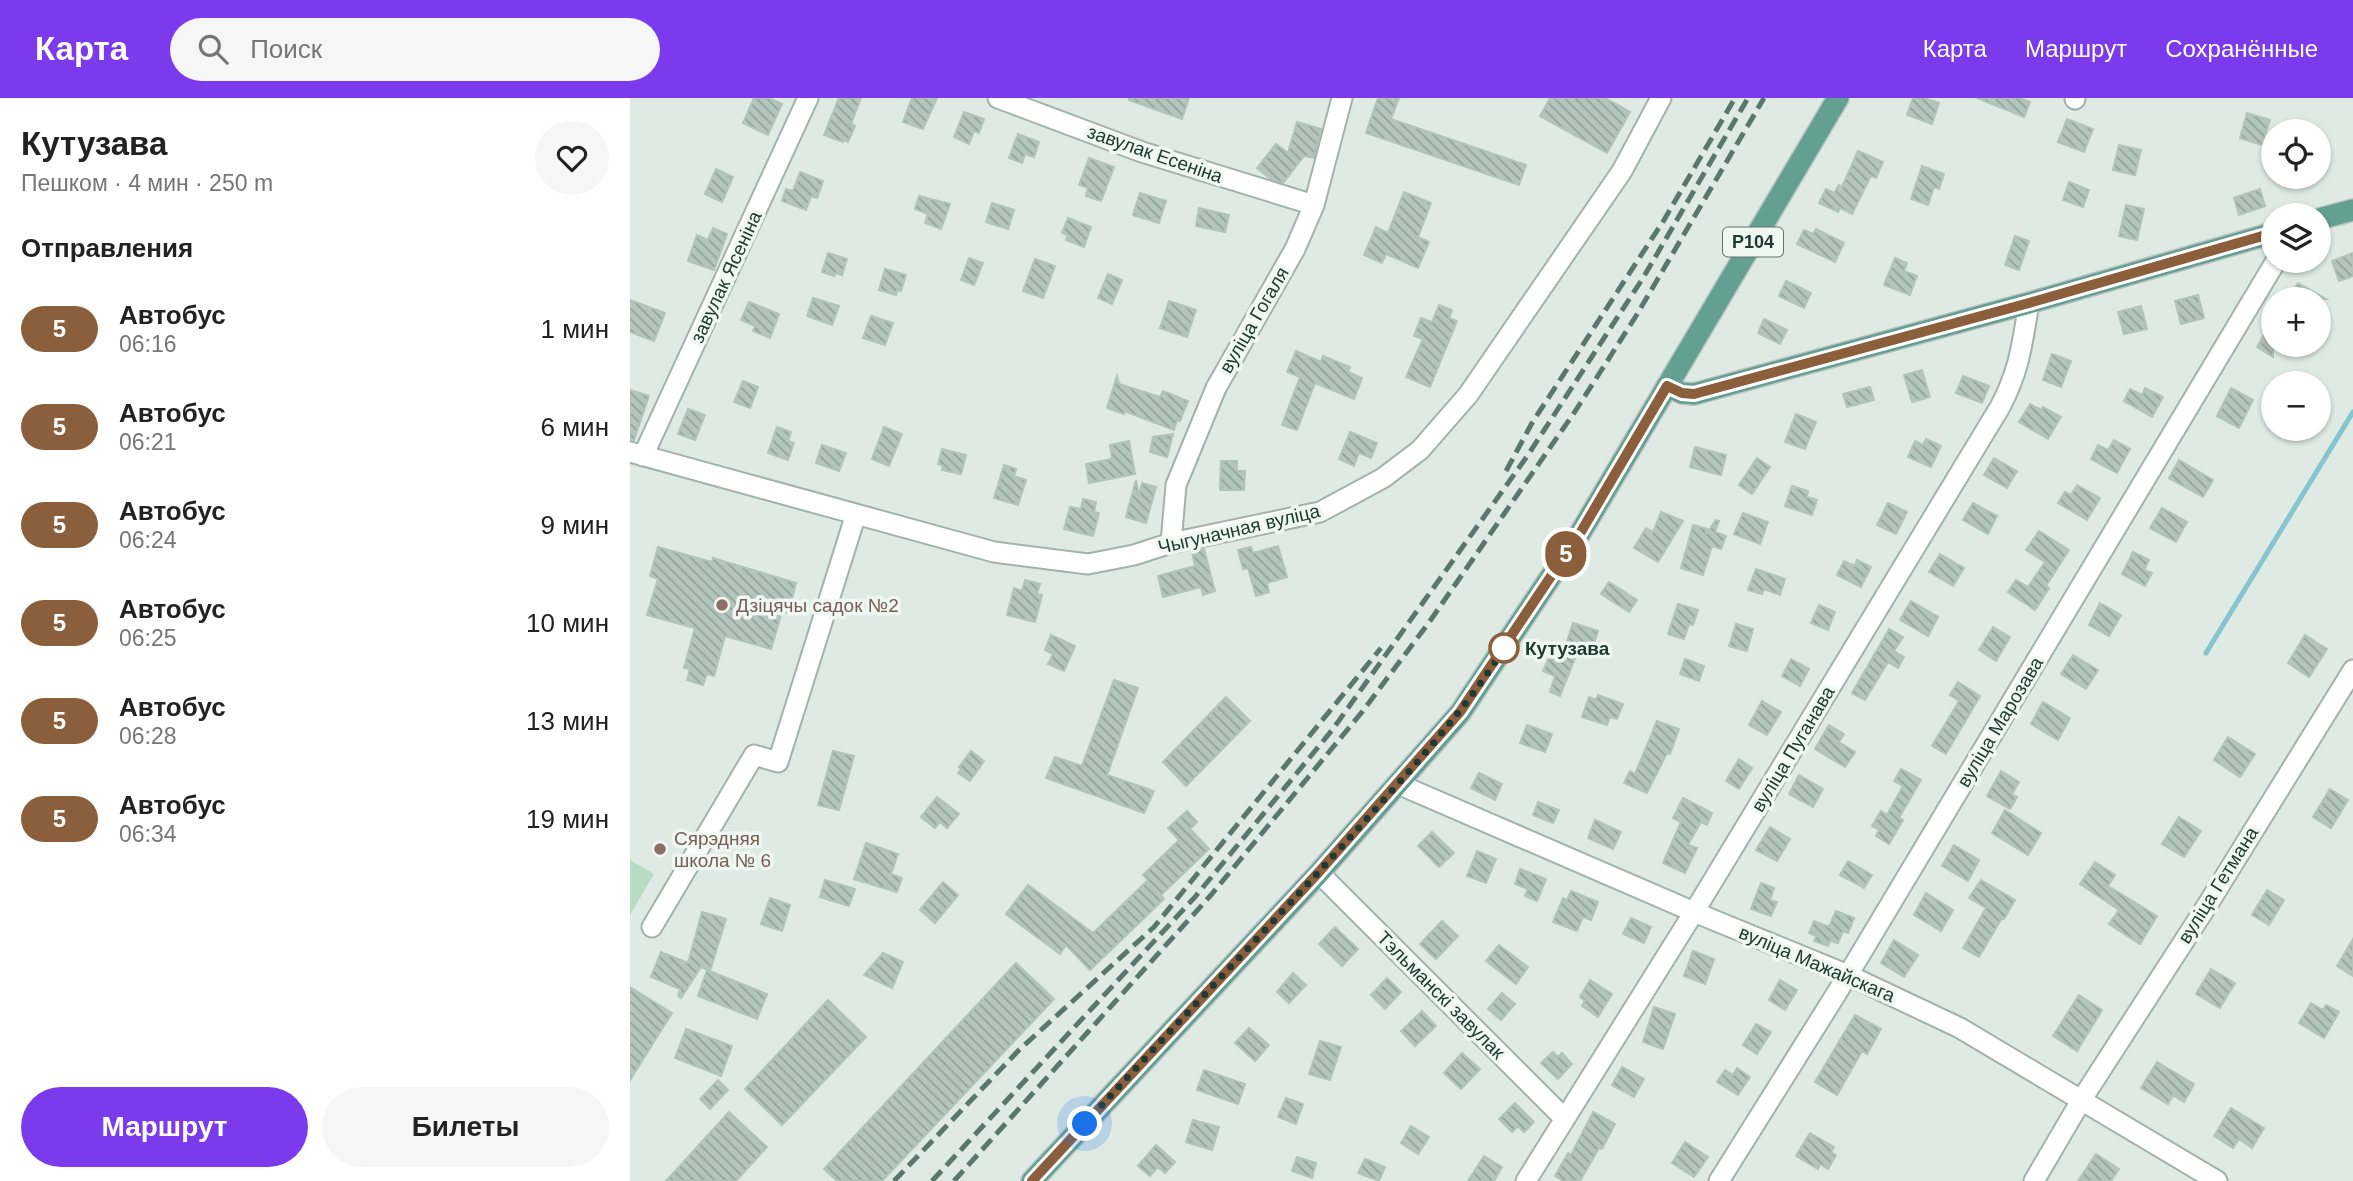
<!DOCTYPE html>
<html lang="ru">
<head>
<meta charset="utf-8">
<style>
	:root { --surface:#fff; --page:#f6f6f6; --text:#222; --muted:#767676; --accent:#7c3aed }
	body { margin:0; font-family:Arial,sans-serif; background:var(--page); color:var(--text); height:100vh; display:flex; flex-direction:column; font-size:26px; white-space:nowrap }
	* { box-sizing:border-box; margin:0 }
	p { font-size:23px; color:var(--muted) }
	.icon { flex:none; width:38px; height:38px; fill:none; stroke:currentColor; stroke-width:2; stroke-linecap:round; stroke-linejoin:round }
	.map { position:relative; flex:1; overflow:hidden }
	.side { display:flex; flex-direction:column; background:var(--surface); width:630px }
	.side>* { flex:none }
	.badge { padding:0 14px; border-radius:23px; font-size:24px; line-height:46px }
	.tools { position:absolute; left:1631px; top:21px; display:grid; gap:14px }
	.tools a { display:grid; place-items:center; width:70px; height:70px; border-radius:50%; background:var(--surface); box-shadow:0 2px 5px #0004; font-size:35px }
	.you { position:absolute; width:35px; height:35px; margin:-18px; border:5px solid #fff; border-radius:50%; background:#1a73e8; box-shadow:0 0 0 10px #1a73e833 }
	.map>.badge { position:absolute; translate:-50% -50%; box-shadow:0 0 0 4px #fff }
	h2 { padding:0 21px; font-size:26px; line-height:63px }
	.round { display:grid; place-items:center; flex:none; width:74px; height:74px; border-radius:37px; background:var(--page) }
	.headline { display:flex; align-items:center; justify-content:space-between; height:119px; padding:0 21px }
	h1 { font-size:33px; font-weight:600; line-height:52px }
	.button { display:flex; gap:14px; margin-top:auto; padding:14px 21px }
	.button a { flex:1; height:80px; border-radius:42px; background:var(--accent); color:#fff; font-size:28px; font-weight:600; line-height:80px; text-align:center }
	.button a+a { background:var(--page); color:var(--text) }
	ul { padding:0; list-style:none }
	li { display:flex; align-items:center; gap:21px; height:98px; padding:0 21px }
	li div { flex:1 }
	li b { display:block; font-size:26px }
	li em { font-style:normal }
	li .badge { min-width:77px; font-weight:700; text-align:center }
	header { display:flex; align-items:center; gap:42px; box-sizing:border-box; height:98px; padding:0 35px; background:var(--accent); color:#fff }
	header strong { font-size:33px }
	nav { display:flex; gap:38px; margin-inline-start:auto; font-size:24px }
	.search { width:490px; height:63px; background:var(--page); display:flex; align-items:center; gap:18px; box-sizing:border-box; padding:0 24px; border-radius:38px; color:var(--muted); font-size:26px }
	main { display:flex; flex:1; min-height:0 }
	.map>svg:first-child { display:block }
	.pitch { fill:#b7dcc2 }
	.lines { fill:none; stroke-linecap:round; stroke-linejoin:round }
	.stream { stroke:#86c4d0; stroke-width:5 }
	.building { fill:url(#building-back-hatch); stroke:#b1c4bc; stroke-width:2 }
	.street-casing { stroke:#a2b2ac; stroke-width:23 }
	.primary-casing { stroke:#bcc4c2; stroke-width:24 }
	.street { stroke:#fff; stroke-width:19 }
	.primary { stroke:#63a091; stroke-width:21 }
	.rail { stroke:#5a766f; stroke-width:5; stroke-dasharray:14 7; stroke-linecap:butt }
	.line-casing { stroke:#fff; stroke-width:16 }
	.line { stroke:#8b5e3c; stroke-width:10 }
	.walk { stroke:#203a33; stroke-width:7; stroke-dasharray:0 12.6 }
	.education-dot { fill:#8d6e63; stroke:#eff7f3; stroke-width:2.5 }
	.stop-dot { fill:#fff; stroke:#8b5e3c; stroke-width:3.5 }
	.labels { text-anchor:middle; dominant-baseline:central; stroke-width:7; stroke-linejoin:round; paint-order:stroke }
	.shield { fill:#eff7f3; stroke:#5e736d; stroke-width:2 }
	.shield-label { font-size:18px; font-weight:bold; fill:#203a33 }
	.street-label { font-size:19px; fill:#203a33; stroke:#eff7f3 }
	.education-label { font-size:19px; fill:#785e54; stroke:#eff7f3; text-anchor:start }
	.stop-label { font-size:19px; font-weight:bold; fill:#203a33; stroke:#eff7f3; text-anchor:start }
</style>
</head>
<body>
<header>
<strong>Карта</strong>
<div class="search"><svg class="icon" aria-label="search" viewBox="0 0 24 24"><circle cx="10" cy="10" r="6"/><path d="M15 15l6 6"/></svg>Поиск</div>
<nav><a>Карта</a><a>Маршрут</a><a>Сохранённые</a></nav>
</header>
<main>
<section class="side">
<div class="headline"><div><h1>Кутузава</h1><p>Пешком · 4 мин · 250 m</p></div><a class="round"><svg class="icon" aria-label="heart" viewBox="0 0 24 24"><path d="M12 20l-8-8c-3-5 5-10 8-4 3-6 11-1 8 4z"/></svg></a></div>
<h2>Отправления</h2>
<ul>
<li><span class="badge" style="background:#8b5e3c;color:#fff">5</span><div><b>Автобус</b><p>06:16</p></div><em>1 мин</em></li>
<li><span class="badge" style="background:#8b5e3c;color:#fff">5</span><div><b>Автобус</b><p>06:21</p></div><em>6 мин</em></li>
<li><span class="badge" style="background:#8b5e3c;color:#fff">5</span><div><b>Автобус</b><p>06:24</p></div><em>9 мин</em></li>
<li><span class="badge" style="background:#8b5e3c;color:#fff">5</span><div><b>Автобус</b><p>06:25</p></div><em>10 мин</em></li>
<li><span class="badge" style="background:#8b5e3c;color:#fff">5</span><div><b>Автобус</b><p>06:28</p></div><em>13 мин</em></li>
<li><span class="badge" style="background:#8b5e3c;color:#fff">5</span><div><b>Автобус</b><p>06:34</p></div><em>19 мин</em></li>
</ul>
<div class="button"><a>Маршрут</a><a>Билеты</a></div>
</section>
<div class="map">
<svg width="1723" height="1083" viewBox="0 0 1723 1083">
	<defs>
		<pattern id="building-back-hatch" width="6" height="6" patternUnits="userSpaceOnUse" patternTransform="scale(1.75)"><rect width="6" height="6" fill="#b4c5be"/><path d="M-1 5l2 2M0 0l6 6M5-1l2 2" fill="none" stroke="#92a19b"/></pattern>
	</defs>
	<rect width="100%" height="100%" fill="#dfeae5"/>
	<!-- pitch -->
	<path class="pitch" d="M0 762 24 776 0 817Z"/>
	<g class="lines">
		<!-- stream -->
		<path class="stream" d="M1576 555 1723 314"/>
	</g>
	<!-- building -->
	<path class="building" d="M124 0H139L152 6 138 37 113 25Z
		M209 0H231L221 26 225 28 218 44 214 42 213 44 194 37Z
		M282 0H307L293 31 273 24Z
		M499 0H559L552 21 499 2Z
		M748 0H769L761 21 896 67 889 87 736 35Z
		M920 0H975L1000 14 977 55 910 18Z
		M1283 0H1294L1309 5 1302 26 1277 17Z
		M1347 0H1390L1400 4 1394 19Z
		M334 14 354 21 349 35 344 33 339 46 324 39Z
		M1617 15 1640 22 1632 47 1610 40Z
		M1437 21 1463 31 1454 54 1428 44Z
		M667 24 691 31 684 60 674 58 653 85 641 81 627 70 646 46 658 55Z
		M388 36 409 44 404 59 395 56 392 65 379 60Z
		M1489 47 1511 52 1505 77 1483 72Z
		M1228 53 1253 64 1246 80 1241 78 1222 116 1210 110 1208 114 1189 105 1196 91 1204 95 1209 87 1212 89Z
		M459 60 484 69 471 103 456 98 458 90 449 87Z
		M1292 68 1314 76 1309 91 1304 89 1298 107 1281 101Z
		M86 71 103 79 92 104 75 96Z
		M170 74 193 83 187 100 181 98 176 112 152 103 156 91 163 93Z
		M1439 84 1459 92 1453 109 1433 102Z
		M1630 91 1635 108 1609 117 1604 100Z
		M774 94 801 105 788 139 799 144 788 170 756 156 752 165 734 157 746 129 758 135Z
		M510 95 536 103 529 125 503 117Z
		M289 98 320 106 311 131 295 125 298 116 285 111Z
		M362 105 384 112 378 131 356 124Z
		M1496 107 1514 111 1507 142 1489 138Z
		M569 110 599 117 595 134 566 128Z
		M438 120 461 129 454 149 436 142 438 137 432 135Z
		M83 130 97 136 84 172 58 163 67 137 78 142Z
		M1186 131 1214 145 1205 164 1167 146 1174 132 1183 136Z
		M1385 138 1399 143 1389 172 1375 167Z
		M198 155 217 161 212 177 205 175 204 178 192 174Z
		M1723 155V178L1709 183 1702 163Z
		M339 160 353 165 344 187 331 182Z
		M1265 160 1277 165 1274 173 1287 178 1280 197 1254 187Z
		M405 161 425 168 413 200 393 193Z
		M255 171 276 177 271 193 267 192 266 197 249 192Z
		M478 176 492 182 482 206 468 200Z
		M1156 183 1181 195 1174 210 1149 198Z
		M1668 185 1696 201H1658Z
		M1568 197 1574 220 1551 226 1545 203Z
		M183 200 209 208 202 227 177 218Z
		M0 202 35 215 24 243 0 234Z
		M539 203 566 212 557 239 530 230Z
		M119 204 149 216 140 240 123 233 125 228 111 222Z
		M809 207 822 212 819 220 827 223 800 289 776 279 793 241 784 238 791 220 802 224Z
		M1511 208 1517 231 1494 236 1488 214Z
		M241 218 263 225 255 247 233 240Z
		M1134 221 1157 232 1150 246 1128 235Z
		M1643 221V259L1627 249Z
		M666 253 691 264 693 258 720 269 718 274 732 280 724 301 685 285 667 332 652 327 670 279 657 274Z
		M1422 256 1441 263 1431 289 1413 282Z
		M1292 272 1300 299 1282 304 1274 277Z
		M487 278 489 286 530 299 533 293 558 303 550 323 547 322 544 332 494 313V316L477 310Z
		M1333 278 1359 288 1352 305 1326 295Z
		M113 283 128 289 120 310 104 304Z
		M1240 289 1244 302 1217 309 1213 296Z
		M1515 290 1533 299 1522 319 1494 303 1500 291 1512 297Z
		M1601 290 1623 302 1609 330 1587 318Z
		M0 292 19 298 4 342H0Z
		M1400 306 1411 312 1413 309 1431 319 1418 341 1389 324Z
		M58 311 75 317 65 342 48 336Z
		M1166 316 1186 324 1175 351 1155 344Z
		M147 329 161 334 158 343 164 345 158 362 138 355Z
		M254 329 272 336 259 368 242 361Z
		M720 334 747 345 741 360 729 355 724 368 709 361Z
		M543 336 537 359 520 354 523 339Z
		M1296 341 1311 348 1301 369 1278 359 1285 343 1293 347Z
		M1484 342 1500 351 1487 375 1461 361 1468 347 1478 352Z
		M499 343 505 376 459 385 456 366 482 361 480 347Z
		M192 347 216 355 209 373 186 365Z
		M1065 349 1096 357 1091 377 1060 369Z
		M312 351 336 357 331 376 312 372 313 368 308 366Z
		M1127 360 1140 369 1122 396 1109 387Z
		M1364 360 1387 373 1377 390 1354 377Z
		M1549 362 1583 382 1573 399 1539 380Z
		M591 363H607V373H615L614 392H590Z
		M374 367 386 371 384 378 396 382 388 407 364 400Z
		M506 382 509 398 512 385 526 389 516 425 496 419Z
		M1447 387 1470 400 1457 422 1428 405 1435 394 1441 397Z
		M1162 388 1178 393 1177 399 1187 402 1182 417 1155 408Z
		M453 401 466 404 464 414 469 415 463 438 434 431 440 409 451 411Z
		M1258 405 1277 414 1266 436 1247 427Z
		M1343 405 1367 418 1358 436 1333 422Z
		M1532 410 1557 424 1546 444 1520 430Z
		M1031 414 1053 423 1028 464 1004 450 1016 430 1023 434Z
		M1113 415 1138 424 1130 446 1104 436Z
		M1086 422 1089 423 1085 434 1096 438 1091 451 1082 448 1073 477 1051 470 1063 427 1077 431 1074 439Z
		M1409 433 1439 452 1416 488 1419 490 1405 512 1378 494 1386 482 1398 489 1415 464 1396 452Z
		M648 448 657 479 637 485 639 494 626 498 618 470 613 471 608 452 621 449 623 455Z
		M28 449 82 464 83 460 166 485 158 515 152 514 141 551 95 538 84 578 77 576 73 587 57 582 60 571 54 570 65 530 17 517 28 481 20 478Z
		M574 451 585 493 573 497 571 489 533 499 528 478 565 468 562 454Z
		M1503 454 1519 462 1514 472 1522 475 1515 488 1492 476Z
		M1310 456 1334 470 1323 488 1299 474Z
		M1227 462 1241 469 1231 489 1207 477 1214 463 1225 468Z
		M1126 471 1155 481 1150 497 1134 491 1132 496 1118 492Z
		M395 482 410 486 407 496 412 497 405 524 377 517 384 490 392 493Z
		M979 484 1007 502 999 514 971 496Z
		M1281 503 1308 519 1298 538 1270 522Z
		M1470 505 1491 517 1479 538 1459 527Z
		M1048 506 1068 512 1063 527 1059 526 1054 541 1038 536Z
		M1189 507 1205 514 1198 532 1181 525Z
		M943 525 968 533 962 552 950 548 930 598 920 594 925 578 913 573 919 560 930 565Z
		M1106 526 1123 531 1117 553 1099 548Z
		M1363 529 1380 539 1366 563 1349 552Z
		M1259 531 1273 539 1264 553 1274 559 1268 570 1258 564 1235 602 1222 595Z
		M421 537 445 548 434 573 418 566 423 556 415 552Z
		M1675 537 1697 551 1679 579 1658 565Z
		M1443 557 1468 572 1456 591 1431 576Z
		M1055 561 1074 568 1069 583 1050 576Z
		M1161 561 1179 571 1170 588 1152 578Z
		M484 582 508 590 477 677 524 693 514 715 416 680 425 659 452 668Z
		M1328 584 1350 598 1316 656 1302 648 1329 603 1320 597Z
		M968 597 993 606 987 621 980 619 977 627 952 619 959 599 966 602Z
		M596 599 620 623 556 688 533 664Z
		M1132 603 1151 614 1137 637 1119 627Z
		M1413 604 1440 620 1428 642 1401 626Z
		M1027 623 1049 631 1040 656 1037 655 1017 695 994 685 1000 673 1005 676Z
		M897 627 922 636 915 654 890 645Z
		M1199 627 1214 636 1209 644 1225 654 1215 669 1185 651Z
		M1598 639 1625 656 1610 679 1584 662Z
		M203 653 224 658 209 712 188 707Z
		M341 653 354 663 340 683 328 675 331 671 329 669Z
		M1109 661 1122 670 1109 691 1096 683Z
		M1271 671 1291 682 1269 720 1273 722 1259 746 1246 738 1249 732 1242 728 1251 713 1257 717 1273 688 1264 683Z
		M1371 673 1389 684 1382 696 1387 699 1380 711 1357 698Z
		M849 675 872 686 865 702 841 690Z
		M1169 677 1193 691 1183 709 1159 696Z
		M1700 691 1718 702 1701 730 1683 719Z
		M307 699 329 716 317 730 310 724 305 730 291 719Z
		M1053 700 1082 715 1077 727 1071 724 1058 747 1067 750 1055 775 1033 765 1051 724 1043 720Z
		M908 704 929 712 923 725 903 717Z
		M1375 712 1411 735 1398 757 1362 735Z
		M557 713 567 724 560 731 579 751 531 797 534 801 460 872 436 847 430 856 376 816 398 787 463 835 518 782 513 777 549 742 538 730Z
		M1549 719 1571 733 1554 759 1532 746Z
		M965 722 991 734 983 751 958 740Z
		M1140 729 1160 741 1147 763 1126 752Z
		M802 734 824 755 809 769 788 748Z
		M236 745 268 756 261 776 272 780 267 794 224 781Z
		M1324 747 1349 762 1338 783 1312 768Z
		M847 753 866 761 856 785 837 778Z
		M1218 763 1242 777 1234 790 1210 777Z
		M1465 764 1485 777 1478 788 1527 818 1510 846 1479 826 1489 812 1450 786Z
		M890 771 916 781 907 803 895 798 898 791 885 786Z
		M195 782 225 791 219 808 190 799Z
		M1351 782 1385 802 1374 821 1372 820 1349 859 1333 850 1356 810 1339 800Z
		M313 784 328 797 305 825 290 812Z
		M1131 785 1144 790 1140 802 1147 804 1141 818 1121 811Z
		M1637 792 1654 802 1639 827 1622 817Z
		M941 793 968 804 961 822 953 819 947 833 923 824 933 800 937 802Z
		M1296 795 1323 812 1311 833 1284 817Z
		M140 800 160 807 152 833 131 826Z
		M1206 813 1224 820 1218 835 1213 833 1208 845 1200 843 1198 848 1184 843 1186 838 1179 835 1184 823 1199 829Z
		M72 814 96 821 80 873 71 869 51 900 48 898 50 891 21 879 31 854 58 865Z
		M1001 820 1021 829 1014 845 993 836Z
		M812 823 828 838 806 861 790 846Z
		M705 829 728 851 712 868 689 846Z
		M1723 841V878L1707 868Z
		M1264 842 1288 857 1274 879 1251 865Z
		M869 847 898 869 886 886 856 863Z
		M1063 853 1084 861 1075 886 1054 878Z
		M253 855 273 864 262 890 234 877Z
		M386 865 424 901 252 1083H207L194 1071Z
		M1581 871 1605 885 1590 910 1566 896Z
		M77 872 137 896 127 921 68 898Z
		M663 875 676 887 659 905 647 894Z
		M757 880 771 894 755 911 741 897Z
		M960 882 982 896 968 919 952 908 955 903 950 899Z
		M1150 882 1167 892 1155 912 1139 902Z
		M0 889 42 915 0 982Z
		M872 895 885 906 871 922 858 911Z
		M1449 897 1472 912 1447 953 1423 938Z
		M198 902 236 939 152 1027 115 991Z
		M1681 905 1693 912 1696 907 1709 914 1694 940 1669 925Z
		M1024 909 1045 916 1033 951 1013 944Z
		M792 913 806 928 785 948 771 933Z
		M1225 917 1251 931 1237 956 1232 953 1207 997 1185 984Z
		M1126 926 1141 934 1127 956 1113 947Z
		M619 930 639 947 625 963 605 945Z
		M56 931 102 948 91 978 45 960Z
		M690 943 711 949 700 982 679 976Z
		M923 954 928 959 932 955 942 966 928 981 911 965Z
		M832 955 850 971 831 991 814 975Z
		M1527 964 1564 986 1554 1004 1543 997 1538 1006 1511 990Z
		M992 969 1014 981 1004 999 982 987Z
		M1107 970 1120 979 1108 997 1087 984 1095 972 1103 977Z
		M574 972 615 986 608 1006 567 992Z
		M88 982 98 992 80 1011 70 1001Z
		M656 1000 673 1006 666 1026 648 1019Z
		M885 1005 904 1024 894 1034 888 1028 882 1034 869 1021Z
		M1601 1010 1634 1030 1622 1050 1609 1041 1603 1050 1584 1038Z
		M99 1014 137 1049 106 1083H36Z
		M963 1014 985 1026 972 1051 969 1050 950 1083H933L925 1078 938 1055 941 1057Z
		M563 1022 589 1029 582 1052 556 1044Z
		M781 1028 799 1039 788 1056 771 1045Z
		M1180 1035 1204 1049 1201 1054 1206 1057 1198 1071 1190 1066 1188 1071 1166 1058Z
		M1055 1044 1078 1059 1064 1079 1042 1065Z
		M526 1047 545 1064 535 1075 528 1069 520 1078 508 1068Z
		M1466 1056 1489 1071 1481 1083H1448Z
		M854 1058 872 1069 864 1083H838Z
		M667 1059 686 1065 682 1080 662 1073Z
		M735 1061 755 1069 749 1083 728 1075Z"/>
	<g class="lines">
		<!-- street casing -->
		<g class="street-casing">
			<path id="street" d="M368 0 512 54 684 107
				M1445 1V0
				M0 354 364 454 458 466 504 457 541 445 690 414 753 380 790 352 838 297 992 73 1031 0
				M13 358 178 0
				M541 445 546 387 586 290 665 151 684 107 712 0
				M768 686 1064 814 1218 877 1330 930 1587 1083
				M689 775 934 1020
				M22 829 124 657 148 664 226 416
				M896 1083 1064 814 1370 309C1390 271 1392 246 1399 205
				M1089 1083 1218 877 1646 163
				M1404 1083 1452 1001 1578 806 1723 572"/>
		</g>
		<!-- primary casing -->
		<g class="primary-casing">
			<path id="primary" d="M1689 121 1723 112
				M1037 288 1052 295 1064 296 1399 205 1643 135
				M402 1083 689 775 830 615 952 432 1208 0"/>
		</g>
		<!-- street -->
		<use href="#street" class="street"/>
		<!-- primary -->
		<use href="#primary" class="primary"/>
		<!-- rail -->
		<path class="rail" d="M876 373 902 325 1034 122 1105 0
			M264 1083 389 952 524 829 751 550
			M302 1083 565 799 703 631 898 357 1013 180 1118 0
			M324 1083 581 797 732 614 800 523 946 312 1006 218 1134 0"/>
	</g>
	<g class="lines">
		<!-- line casing -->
		<g class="line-casing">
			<path id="line" d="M402 1083 688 775 830 614 952 432 1037 288 1052 295 1064 296 1399 205 1643 135"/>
		</g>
		<!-- line -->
		<use href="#line" class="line"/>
		<!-- walk -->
		<path class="walk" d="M455 1026C546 925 642 827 733 725 782 670 838 609 874 550"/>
	</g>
	<!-- markers -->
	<g class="education-dot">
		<circle cx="92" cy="507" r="7"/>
		<circle cx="30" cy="751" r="7"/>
	</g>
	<circle class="stop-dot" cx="874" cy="550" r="14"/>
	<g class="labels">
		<!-- shield labels -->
		<rect class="shield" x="1093" y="129.5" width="60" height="29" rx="5"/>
		<g class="shield-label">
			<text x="1123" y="144">Р104</text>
		</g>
		<!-- street labels -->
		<g class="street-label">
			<text transform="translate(525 56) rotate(19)">завулак Есеніна</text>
			<text transform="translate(96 179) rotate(-65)">завулак Ясеніна</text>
			<text transform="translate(624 222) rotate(-60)">вуліца Гогаля</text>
			<text transform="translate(609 431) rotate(-13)">Чыгуначная вуліца</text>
			<text transform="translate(1370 624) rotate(-59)">вуліца Марозава</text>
			<text transform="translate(1163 651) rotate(-59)">вуліца Пуганава</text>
			<text transform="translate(1588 787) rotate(-58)">вуліца Гетмана</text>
			<text transform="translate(1187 866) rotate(23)">вуліца Мажайскага</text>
			<text transform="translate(811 897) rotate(45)">Тэльманскі завулак</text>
		</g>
		<!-- education labels -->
		<g class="education-label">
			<text x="106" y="507">Дзіцячы садок №2</text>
			<text x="44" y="740">Сярэдняя<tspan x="44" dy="22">школа № 6</tspan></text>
		</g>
		<!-- stop labels -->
		<g class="stop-label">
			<text x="895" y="550">Кутузава</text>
		</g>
	</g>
</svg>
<div class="tools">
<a><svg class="icon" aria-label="locate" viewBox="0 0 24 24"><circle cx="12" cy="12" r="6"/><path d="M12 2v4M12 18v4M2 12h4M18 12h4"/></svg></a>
<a><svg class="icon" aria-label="layers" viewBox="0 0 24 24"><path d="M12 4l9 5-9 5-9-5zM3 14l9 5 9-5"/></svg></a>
<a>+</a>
<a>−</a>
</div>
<div class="you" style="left:455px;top:1026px"></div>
<b class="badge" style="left:936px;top:456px;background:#8b5e3c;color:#fff">5</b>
</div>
</main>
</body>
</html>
